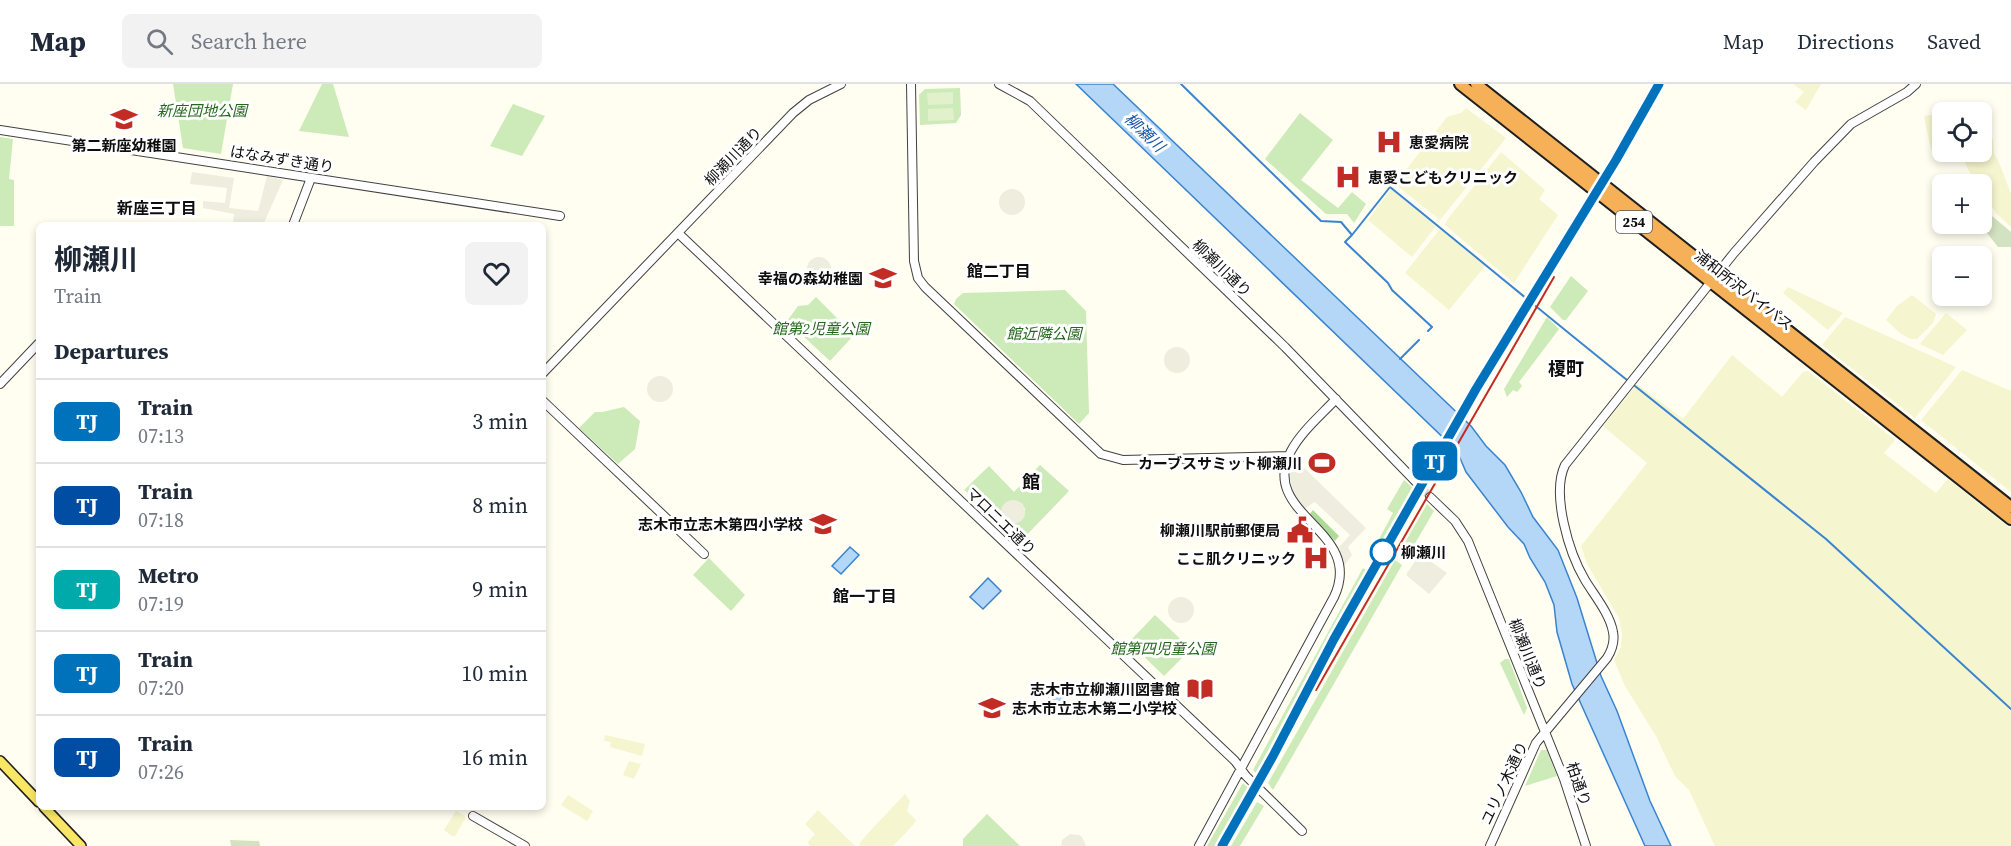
<!DOCTYPE html>
<html lang="en">
<head>
<meta charset="utf-8">
<style>
	:root { --surface:#fff; --page:#f2f2f3; --text:#1f2937; --muted:#747a83; --line:#e0e1e3 }
	body { margin:0; font-family:"Source Serif 4","Noto Sans JP",serif; background:var(--page); color:var(--text); height:100vh; display:flex; flex-direction:column; font-size:22px; white-space:nowrap }
	* { box-sizing:border-box; margin:0 }
	p { font-size:20px; color:var(--muted) }
	.icon { flex:none; width:33px; height:33px; fill:none; stroke:currentColor; stroke-width:2; stroke-linecap:round; stroke-linejoin:round }
	.map { position:relative; flex:1; overflow:hidden }
	.drawer { position:absolute; left:36px; top:138px; width:510px; height:588px; display:flex; flex-direction:column; background:var(--surface); border-radius:9px; box-shadow:0 3px 9px #0003 }
	.drawer>* { flex:none }
	.badge { padding:0 12px; border-radius:9px; font-size:21px; line-height:39px }
	.controls { position:absolute; left:1932px; top:18px; display:grid; gap:12px }
	.controls a { display:grid; place-items:center; width:60px; height:60px; border-radius:9px; background:var(--surface); box-shadow:0 3px 9px #0003; font-size:30px }
	.map>.badge { position:absolute; translate:-50% -50%; box-shadow:0 0 0 3px #fff }
	h2 { padding:0 18px; font-size:22px; line-height:54px }
	.round { display:grid; place-items:center; flex:none; width:63px; height:63px; border-radius:9px; background:var(--page) }
	.summary { display:flex; align-items:center; justify-content:space-between; height:102px; padding:0 18px }
	h1 { font-size:28px; font-weight:700; line-height:45px }
	ul { padding:0; list-style:none }
	li { display:flex; align-items:center; gap:18px; height:84px; padding:0 18px; border-top:2px solid var(--line) }
	li div { flex:1 }
	li b { display:block; font-size:22px }
	li em { font-style:normal }
	li .badge { min-width:66px; font-weight:700; text-align:center }
	header { display:flex; align-items:center; gap:36px; box-sizing:border-box; height:84px; padding:0 30px; background:var(--surface); border-bottom:2px solid var(--line) }
	header strong { font-size:28px }
	nav { display:flex; gap:33px; margin-inline-start:auto; font-size:21px }
	.search { width:420px; height:54px; background:var(--page); display:flex; align-items:center; gap:15px; box-sizing:border-box; padding:0 21px; border-radius:9px; color:var(--muted); font-size:22px }
	.map>svg:first-child { display:block }
	.farmland { fill:#f5f5cf }
	.green { fill:#cdeab9 }
	.forest { fill:#afdb98 }
	.cemetery { fill:#d3e2c0 }
	.pitch { fill:#e0f1cb }
	.plaza { fill:#efedde }
	.water { fill:#b4d7f7; stroke:#3a84cf; stroke-width:1.5 }
	.lines { fill:none; stroke-linecap:round; stroke-linejoin:round }
	.stream { stroke:#3a84cf; stroke-width:2 }
	.minor-tunnel { stroke:#dbdace; stroke-width:8; stroke-dasharray:8 4; stroke-linecap:butt }
	.minor-casing { stroke:#414141; stroke-width:10 }
	.major-casing { stroke:#1f1f1f; stroke-width:12 }
	.highway-casing { stroke:#1f1f1f; stroke-width:14 }
	.minor { stroke:#fff; stroke-width:8 }
	.major { stroke:#fae665; stroke-width:9 }
	.highway { stroke:#f6b057; stroke-width:10 }
	.rail { stroke:#c12d24; stroke-width:2 }
	.line-casing { stroke:#fff; stroke-width:14 }
	.line { stroke:#0072bc; stroke-width:9 }
	.stop-dot { fill:#fff; stroke:#0072bc; stroke-width:3 }
	.labels { text-anchor:middle; dominant-baseline:central; stroke-width:6; stroke-linejoin:round; paint-order:stroke }
	.shield { fill:#fff; stroke:#565656; stroke-width:1.5 }
	.shield-label { font-size:14px; font-weight:bold; fill:#0e0e0e }
	.park-label { font-size:15px; font-style:italic; fill:#25681d; stroke:#fff }
	.poi-label { font-size:15px; font-weight:bold; fill:#0e0e0e; stroke:#fff; text-anchor:end }
	.street-label { font-size:15px; fill:#0e0e0e; stroke:#fff }
	.stop-label { font-size:15px; font-weight:bold; fill:#0e0e0e; stroke:#fff; text-anchor:start }
	.water-label { font-size:16px; font-style:italic; fill:#1556a3; stroke:#fff }
	.neighbourhood-label { font-size:16px; font-weight:bold; fill:#0e0e0e; stroke:#fff }
	.quarter-label { font-size:18px; font-weight:bold; fill:#0e0e0e; stroke:#fff }
</style>
</head>
<body>
<header>
<strong>Map</strong>
<div class="search"><svg class="icon" aria-label="search" viewBox="0 0 24 24"><circle cx="10" cy="10" r="6"/><path d="M15 15l6 6"/></svg>Search here</div>
<nav><a>Map</a><a>Directions</a><a>Saved</a></nav>
</header>
<div class="map">
<svg width="2011" height="762" viewBox="0 0 2011 762">
	<rect width="100%" height="100%" fill="#fffef0"/>
	<!-- farmland -->
	<path class="farmland" d="M1793 0H1821L1806 26 1795 18 1804 8Z
		M1466 24 1506 54 1440 136 1395 100 1447 33 1461 29Z
		M1986 24 1991 50 1993 56 1994 70 1999 78 2011 110V143L1996 129 1982 107V100H1978L1969 87 1960 68H1982V28H1948Z
		M1942 29V63L1931 66 1924 32Z
		M1501 68 1545 106 1539 115 1558 131 1514 199 1445 141 1447 136Z
		M1391 105 1436 142 1412 173 1368 136Z
		M1440 145 1485 182 1449 226 1405 189Z
		M1788 203 1843 229 1828 246 1783 209Z
		M1912 211 1936 230 1933 239 1917 255H1911L1901 250 1886 236 1897 222Z
		M1946 229 1967 246 1943 271 1920 260Z
		M1845 233 1956 283 1915 334 1822 261Z
		M1732 271 1782 313 1803 288 1808 287 1895 356 1884 369 1936 409 1948 395 2011 445V762H1715L1689 706 1675 692 1656 652 1625 602 1614 576 1621 563 1622 550 1619 534 1587 480 1581 462 1647 379 1603 342 1637 300 1683 335Z
		M1962 286 2011 307V408L1921 336Z
		M605 651 645 660 642 672 610 663 611 658 604 657Z
		M629 677 641 680 634 695 623 691Z
		M905 710 910 717 907 727 916 736 913 741 893 762H861L859 760 869 748Z
		M568 711 593 727 587 737 561 721Z
		M818 726 855 762H810L808 758 815 750 805 740Z
		M456 727 465 732V735L455 752H452L444 746Z"/>
	<!-- green -->
	<path class="green" d="M173 0H233L221 70 183 64Z
		M322 0H333L349 53 299 47Z
		M960 4 961 31 956 39 920 41 919 11 925 5Z
		M513 20 545 32 522 72 490 62Z
		M1300 29 1333 56 1301 96 1338 124 1352 108 1366 120 1354 139 1347 130H1326L1265 75Z
		M0 53 13 55 9 95 14 96V142H0Z
		M1571 192 1588 207 1566 236H1563L1550 223Z
		M1065 206 1086 227 1089 329 1079 340 954 220 956 215 963 209Z
		M816 213 854 251 830 277 787 237 798 222 808 221Z
		M1547 233 1559 245 1519 298 1522 302 1517 308 1513 306 1507 313 1504 305Z
		M624 323 640 337 635 365 618 380 579 344 595 328H602Z
		M1040 381 1069 407 1020 458 1006 438 1010 440 1024 433 1025 425 1022 419 1002 431 1003 435 964 406 989 382 1014 408Z
		M1404 396 1414 405 1258 691 1253 686 1363 484 1368 487 1382 460 1378 457 1393 429 1387 425Z
		M1427 420 1434 427 1407 473 1399 469Z
		M709 474 745 511 731 527 693 491Z
		M1395 476 1402 481 1273 706 1268 699Z
		M1155 531 1191 565 1164 592 1129 558Z
		M1505 575H1509L1527 624 1524 631 1500 579Z
		M1541 666H1547L1557 692 1525 702Z
		M1243 699 1250 706 1218 762H1207Z
		M1257 718 1264 722 1240 762H1231Z
		M987 730 1020 762H963V755Z"/>
	<!-- forest -->
	<path class="forest" d="M1313 426 1339 452 1335 457 1309 431Z"/>
	<!-- cemetery -->
	<path class="cemetery" d="M1982 116 1992 132 2011 148V163H1998L1980 140H1982Z
		M230 756 259 757 260 762H231Z"/>
	<!-- pitch -->
	<path class="pitch" d="M953 8V20L928 21 927 9Z
		M953 24 954 36 928 37V25Z"/>
	<!-- plaza -->
	<path class="plaza" d="M192 88 234 94 229 124 258 127 267 92 283 96 263 141H233L234 130 203 124V117L225 119 227 104 190 100Z
		M999 118a13 13 0 1 1 26 0a13 13 0 1 1-26 0Z
		M807 185a12 12 0 1 1 24 0a12 12 0 1 1-24 0Z
		M1164 276a13 13 0 1 1 26 0a13 13 0 1 1-26 0Z
		M647 305a13 13 0 1 1 26 0a13 13 0 1 1-26 0Z
		M1293 373 1366 444 1348 463 1352 471 1344 482 1339 463 1350 451 1316 419 1314 418 1304 426 1294 412 1289 390Z
		M1001 428a12 12 0 1 1 24 0a12 12 0 1 1-24 0Z
		M1419 472 1433 479 1447 489 1429 510 1407 492V489Z
		M1168 526a13 13 0 1 1 26 0a13 13 0 1 1-26 0Z
		M1070 750 1079 751 1082 753 1086 762H1061L1062 756Z"/>
	<!-- water -->
	<path class="water" d="M1076 0H1113L1471 342 1486 362 1505 381 1521 408 1533 433 1558 466 1577 514 1601 592 1617 627 1650 717 1671 762H1645L1572 600 1557 548 1554 521 1545 498 1530 474 1524 460 1508 443 1466 388 1457 367Z
		M850 463 859 471 841 490 832 482Z
		M988 494 1001 507 983 525 970 513Z
		M1060 602 1069 610 1050 630 1042 622Z"/>
	<g class="lines">
		<!-- stream -->
		<path class="stream" d="M1181 0 1321 137 1341 138 1352 151 1390 103C1469 167 1547 232 1627 296
			M1352 151 1345 158 1388 199 1392 206 1432 243 1428 247
			M1400 275 1419 256
			M1635 302 1826 455 2011 625"/>
		<!-- minor-tunnel -->
		<path class="minor-tunnel" d="M1416 398 1430 413"/>
		<!-- minor casing -->
		<g class="minor-casing">
			<path id="minor" d="M911 0 914 177 918 194 925 203 1101 370 1123 376 1289 372
				M999 0 1030 17 1285 263 1416 398
				M0 46 560 132
				M293 141 311 94
				M678 149 1235 677 1246 692 1302 747
				M543 289 793 29 809 16 841 0
				M0 300 39 259
				M543 317 704 470
				M1430 413 1455 437 1468 457 1564 695 1586 762
				M473 732 525 762
				M1199 762 1334 513C1366 445 1257 432 1291 367 1301 348 1321 331 1336 315
				M1490 762 1536 659 1607 574C1612 566 1615 558 1613 548 1610 530 1594 511 1585 496 1569 469 1551 410 1565 381L1734 169 1814 78 1851 40 1907 8 1916 0"/>
		</g>
		<!-- major casing -->
		<g class="major-casing">
			<path id="major" d="M0 677 39 718
				M44 723 81 762"/>
		</g>
		<!-- highway casing -->
		<g class="highway-casing">
			<path id="highway" d="M1460 0 2011 435
				M1476 0 2011 423"/>
		</g>
		<!-- minor -->
		<use href="#minor" class="minor"/>
		<!-- major -->
		<use href="#major" class="major"/>
		<!-- highway -->
		<use href="#highway" class="highway"/>
		<!-- rail -->
		<path class="rail" d="M1316 606 1554 193
			M1222 762 1273 672 1334 555 1486 287 1616 76 1659 0"/>
	</g>
	<g class="lines">
		<!-- line casing -->
		<g class="line-casing">
			<path id="line" d="M1222 762 1273 672 1334 555 1476 305 1616 76 1659 0"/>
		</g>
		<!-- line -->
		<use href="#line" class="line"/>
	</g>
	<!-- icons -->
	<defs>
		<g id="school-bare" transform="scale(2.07)"><path d="M0-5L7-2L0 1L-7-2ZM-4 1L0 2.5L4 1V4Q0 6-4 4Z" fill="#c12d24" stroke="#fff" stroke-width="2.5" paint-order="stroke"/></g>
		<g id="hospital-bare" transform="scale(2.07)"><path d="M-5-5h3v3.5h4V-5h3V5h-3V1.5h-4V5h-3Z" fill="#c12d24" stroke="#fff" stroke-width="2.5" paint-order="stroke"/></g>
		<g id="stadium-bare" transform="scale(2.07)"><path d="M0-5a6.5 5 0 1 0 0 10a6.5 5 0 1 0 0-10ZM-3.5-1.8h7v3.6h-7Z" fill="#c12d24" stroke="#fff" stroke-width="2.5" paint-order="stroke"/></g>
		<g id="civic-bare" transform="scale(2.07)"><path d="M-.6-6.5H3V-4.5H.6V-3L4-1V1h2V6H-6V1h2V-1L-.6-3ZM-1.2 2.5V6h2.4V2.5Z" fill="#c12d24" stroke="#fff" stroke-width="2.5" paint-order="stroke"/></g>
		<g id="library-bare" transform="scale(2.07)"><path d="M-6-4Q-3-5.5-.7-3.5V5Q-3 3-6 4ZM6-4Q3-5.5 .7-3.5V5Q3 3 6 4Z" fill="#c12d24" stroke="#fff" stroke-width="2.5" paint-order="stroke"/></g>
	</defs>
	<g fill-rule="evenodd">
		<use href="#school-bare" x="124" y="35"/>
		<use href="#hospital-bare" x="1389" y="58"/>
		<use href="#hospital-bare" x="1348" y="93"/>
		<use href="#school-bare" x="883" y="194"/>
		<use href="#stadium-bare" x="1322" y="379"/>
		<use href="#school-bare" x="823" y="440"/>
		<use href="#civic-bare" x="1300" y="446"/>
		<use href="#hospital-bare" x="1316" y="474"/>
		<use href="#library-bare" x="1200" y="605"/>
		<use href="#school-bare" x="992" y="624"/>
	</g>
	<!-- markers -->
	<circle class="stop-dot" cx="1383" cy="468" r="12"/>
	<g class="labels">
		<!-- shield labels -->
		<rect class="shield" x="1616" y="127" width="36" height="22" rx="4.5"/>
		<g class="shield-label">
			<text x="1634" y="138">254</text>
		</g>
		<!-- park labels -->
		<g class="park-label">
			<text x="202" y="26">新座団地公園</text>
			<text x="821" y="244">館第2児童公園</text>
			<text x="1044" y="249">館近隣公園</text>
			<text x="1163" y="564">館第四児童公園</text>
		</g>
		<!-- poi labels -->
		<g class="poi-label">
			<text x="1409" y="58" text-anchor="start">恵愛病院</text>
			<text x="124" y="61" text-anchor="middle">第二新座幼稚園</text>
			<text x="1368" y="93" text-anchor="start">恵愛こどもクリニック</text>
			<text x="863" y="194">幸福の森幼稚園</text>
			<text x="1302" y="379">カーブスサミット柳瀬川</text>
			<text x="803" y="440">志木市立志木第四小学校</text>
			<text x="1280" y="446">柳瀬川駅前郵便局</text>
			<text x="1296" y="474">ここ肌クリニック</text>
			<text x="1180" y="605">志木市立柳瀬川図書館</text>
			<text x="1012" y="624" text-anchor="start">志木市立志木第二小学校</text>
		</g>
		<!-- street labels -->
		<g class="street-label">
			<text transform="translate(733 72) rotate(-46)">柳瀬川通り</text>
			<text transform="translate(282 75) rotate(9)">はなみずき通り</text>
			<text transform="translate(1222 184) rotate(44)">柳瀬川通り</text>
			<text transform="translate(1744 206) rotate(38)">浦和所沢バイパス</text>
			<text transform="translate(1001 437) rotate(44)">マロニエ通り</text>
			<text transform="translate(1528 570) rotate(68)">柳瀬川通り</text>
			<text transform="translate(1504 699) rotate(-65)">ユリノ木通り</text>
			<text transform="translate(1579 700) rotate(71)">柏通り</text>
		</g>
		<!-- stop labels -->
		<g class="stop-label">
			<text x="1401" y="468">柳瀬川</text>
		</g>
		<!-- water labels -->
		<g class="water-label">
			<text transform="translate(1145 48) rotate(44)">柳瀬川</text>
		</g>
		<!-- neighbourhood labels -->
		<g class="neighbourhood-label">
			<text x="157" y="124">新座三丁目</text>
			<text x="999" y="187">館二丁目</text>
			<text x="865" y="512">館一丁目</text>
		</g>
		<!-- quarter labels -->
		<g class="quarter-label">
			<text x="1566" y="284">榎町</text>
			<text x="1031" y="397">館</text>
		</g>
	</g>
</svg>
<div class="controls">
<a><svg class="icon" aria-label="locate" viewBox="0 0 24 24"><circle cx="12" cy="12" r="6"/><path d="M12 2v4M12 18v4M2 12h4M18 12h4"/></svg></a>
<a>+</a>
<a>−</a>
</div>
<b class="badge" style="left:1435px;top:377px;background:#0072bc;color:#fff">TJ</b>
<section class="drawer">
<div class="summary"><div><h1>柳瀬川</h1><p>Train</p></div><a class="round"><svg class="icon" aria-label="heart" viewBox="0 0 24 24"><path d="M12 20l-8-8c-3-5 5-10 8-4 3-6 11-1 8 4z"/></svg></a></div>
<h2>Departures</h2>
<ul>
<li><span class="badge" style="background:#0072bc;color:#fff">TJ</span><div><b>Train</b><p>07:13</p></div><em>3 min</em></li>
<li><span class="badge" style="background:#004da3;color:#fff">TJ</span><div><b>Train</b><p>07:18</p></div><em>8 min</em></li>
<li><span class="badge" style="background:#01aaaa;color:#fff">TJ</span><div><b>Metro</b><p>07:19</p></div><em>9 min</em></li>
<li><span class="badge" style="background:#0072bc;color:#fff">TJ</span><div><b>Train</b><p>07:20</p></div><em>10 min</em></li>
<li><span class="badge" style="background:#004da3;color:#fff">TJ</span><div><b>Train</b><p>07:26</p></div><em>16 min</em></li>
</ul>
</section>
</div>
</body>
</html>
